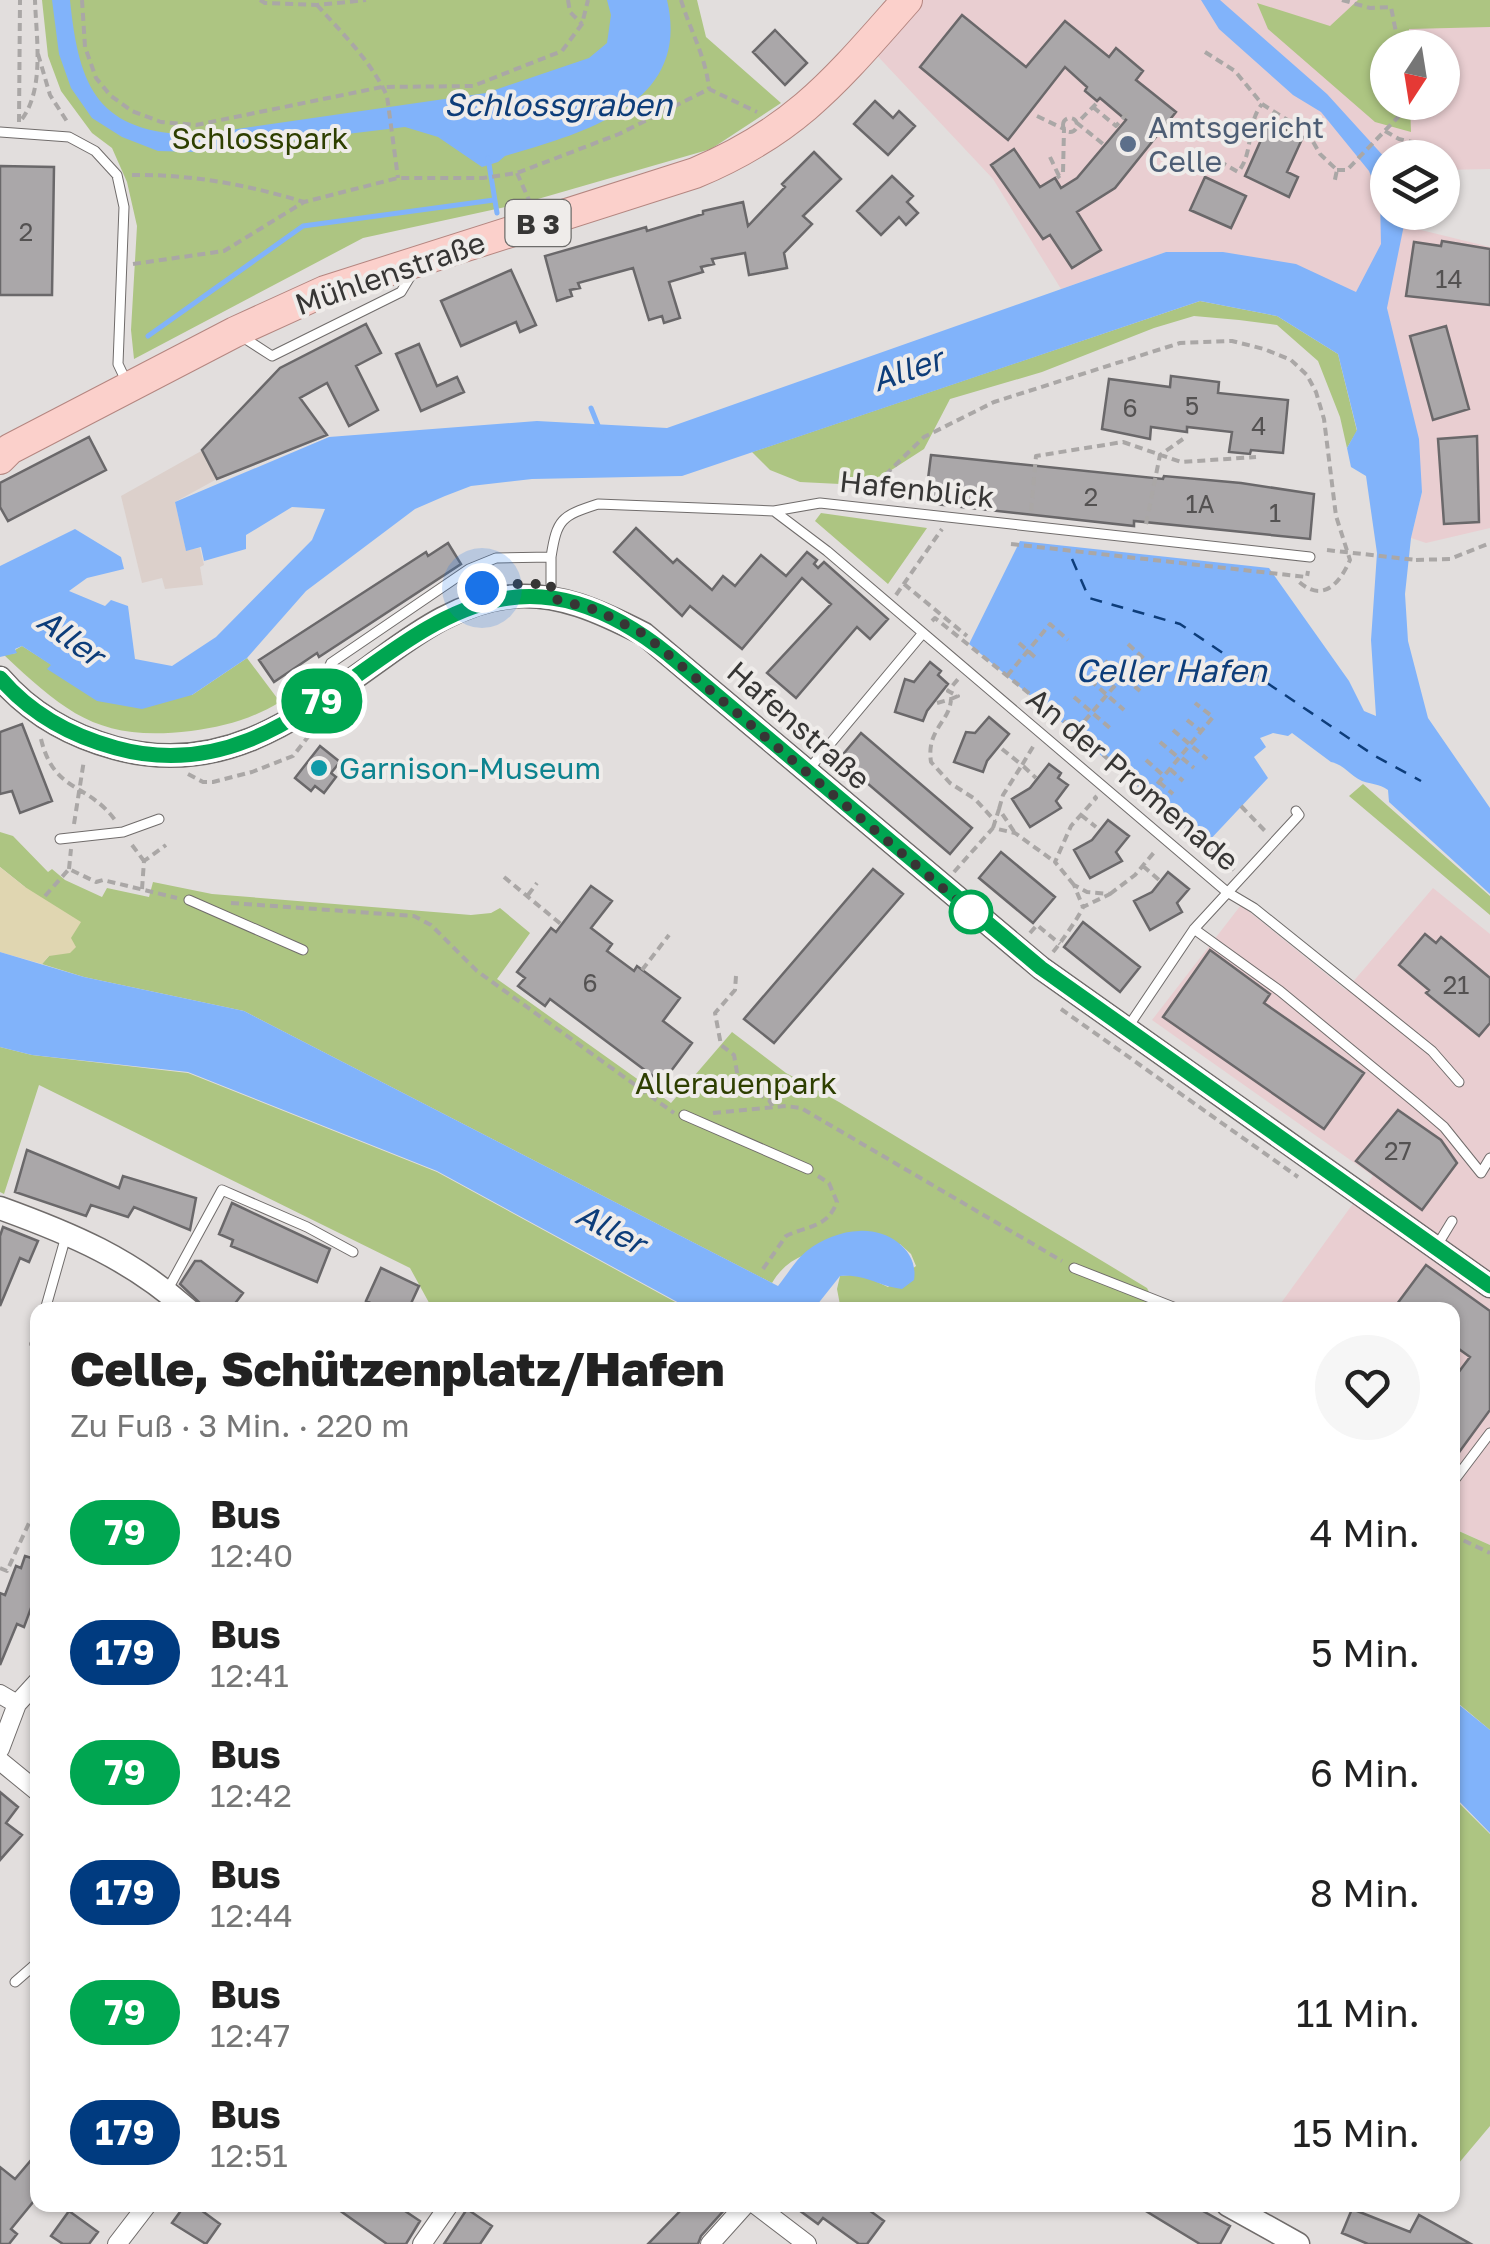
<!DOCTYPE html>
<html lang="de">
<head>
<meta charset="utf-8">
<style>
	:root { --surface:#fff; --page:#f6f6f6; --text:#222; --muted:#767676 }
	body { margin:0; font-family:"Golos Text",sans-serif; background:var(--page); color:var(--text); height:100vh; display:flex; flex-direction:column; font-size:38px; white-space:nowrap }
	* { box-sizing:border-box; margin:0 }
	p { font-size:32px; color:var(--muted) }
	.icon { flex:none; width:55px; height:55px; fill:none; stroke:currentColor; stroke-width:2; stroke-linecap:round; stroke-linejoin:round }
	.map { position:relative; flex:1; overflow:hidden }
	.details { position:absolute; left:30px; top:1302px; width:1430px; height:910px; display:flex; flex-direction:column; background:var(--surface); border-radius:20px; box-shadow:0 2px 8px #0004 }
	.details>* { flex:none }
	.badge { padding:0 20px; border-radius:32px; font-size:35px; line-height:65px }
	.needle { width:65px; rotate:192deg }
	.buttons { position:absolute; left:1370px; top:30px; display:grid; gap:20px }
	.buttons a { display:grid; place-items:center; width:90px; height:90px; border-radius:50%; background:var(--surface); box-shadow:0 2px 8px #0004; font-size:50px }
	.you { position:absolute; width:50px; height:50px; margin:-25px; border:8px solid #fff; border-radius:50%; background:#1a73e8; box-shadow:0 0 0 15px #1a73e833 }
	.map>.badge { position:absolute; translate:-50% -50%; box-shadow:0 0 0 5px #fff }
	.round { display:grid; place-items:center; flex:none; width:105px; height:105px; border-radius:52px; background:var(--page) }
	.head { display:flex; align-items:center; justify-content:space-between; height:170px; padding:0 40px }
	h1 { font-size:48px; font-weight:800; line-height:75px }
	ul { padding:0; list-style:none }
	li { display:flex; align-items:center; gap:30px; height:120px; padding:0 40px }
	li div { flex:1 }
	li b { display:block; font-size:38px }
	li em { font-style:normal }
	li .badge { min-width:110px; font-weight:700; text-align:center }
	.map>svg:first-child { display:block }
	.commercial { fill:#e9ced1; fill-rule:evenodd }
	.built { fill:#dcd0cb }
	.green { fill:#adc582 }
	.sand { fill:#e0d6b1 }
	.water { fill:#81b3fa }
	.lines { fill:none; stroke-linecap:round; stroke-linejoin:round }
	.stream { stroke:#81b3fa; stroke-width:5 }
	.ferry { stroke:#0d3d7a; stroke-width:2.5; stroke-dasharray:12 10; stroke-linecap:butt }
	.building { fill:#aaa7a9; stroke:#6a686a; stroke-width:2.5 }
	.service-casing { stroke:#706c6b; stroke-width:11 }
	.minor-casing { stroke:#706c6b; stroke-width:20 }
	.tertiary-casing { stroke:#706c6b; stroke-width:25 }
	.primary-casing { stroke:#b48680; stroke-width:32 }
	.path { stroke:#aaa7a6; stroke-width:4; stroke-dasharray:8 5; stroke-linecap:butt }
	.service { stroke:#fff; stroke-width:9 }
	.minor { stroke:#fff; stroke-width:18 }
	.tertiary { stroke:#fff; stroke-width:22 }
	.primary { stroke:#fbd0cb; stroke-width:30 }
	.path-bridge { stroke:#aaa7a6; stroke-width:4; stroke-dasharray:8 5; stroke-linecap:butt }
	.line-casing { stroke:#fff; stroke-width:22 }
	.line { stroke:#00a651; stroke-width:15 }
	.walk { stroke:#373635; stroke-width:10; stroke-dasharray:0 18 }
	.service-dot { fill:#5c6f8a; stroke:#efecea; stroke-width:4 }
	.culture-dot { fill:#0f9aa8; stroke:#efecea; stroke-width:4 }
	.stop-dot { fill:#fff; stroke:#00a651; stroke-width:5 }
	.labels { text-anchor:middle; dominant-baseline:central; stroke-width:8; stroke-linejoin:round; paint-order:stroke }
	.number-label { font-size:25px; fill:#545252 }
	.shield { fill:#efecea; stroke:#6e6d6b; stroke-width:2.5 }
	.shield-label { font-size:28px; font-weight:bold; fill:#373635 }
	.service-label { font-size:30px; fill:#4e5e75; stroke:#efecea; text-anchor:start }
	.park-label { font-size:30px; fill:#2e3f00; stroke:#efecea }
	.street-label { font-size:30px; fill:#373635; stroke:#efecea }
	.culture-label { font-size:30px; fill:#0d838f; stroke:#efecea; text-anchor:start }
	.water-label { font-size:32px; font-style:italic; fill:#0d3d7a; stroke:#efecea }
</style>
</head>
<body>
<div class="map">
<svg width="1490" height="2244" viewBox="0 0 1490 2244">
	<rect width="100%" height="100%" fill="#e2dedd"/>
	<!-- commercial -->
	<path class="commercial" d="M912 0H1490V169L1443 170 1442 158H1388V212L1414 213 1417 229 1490 247V528L1426 543 1411 538 1422 492 1387 307 1166 252 1061 289 993 179 870 48ZM1388 48H1442V102H1388Z
		M1433 888 1490 934V1545L1453 1528 1452 1310H1276L1373 1176 1152 1020 1241 905 1346 990Z"/>
	<!-- built -->
	<path class="built" d="M203 450 217 479 175 502 186 550 200 548 204 565 200 567 203 585 165 589 162 578 142 583 121 496Z"/>
	<!-- green -->
	<path class="green" d="M42 0H697L706 37 781 103 711 149 524 203 363 238 134 359 131 330 137 226 127 182 112 148 92 133 61 91 48 56Z
		M1358 0H1490V27L1409 29 1408 47 1388 48V102L1410 103 1411 132 1375 122 1268 29 1257 3 1330 26Z
		M1200 301 1277 316 1338 354 1357 431 1347 448 1340 417 1318 361 1277 325 1239 320 1194 316 1154 328 1042 372 950 399 924 449 879 478 860 485 800 482 770 470 752 452Z
		M821 513 927 528 888 584 815 521Z
		M22 646 52 665 192 695 247 658 280 702C252 719 223 727 191 731 100 742 67 714 4 655L16 653 15 650Z
		M1363 784 1490 896V915L1349 796Z
		M0 832 13 836 48 872 52 869 65 880 102 897 107 888 149 897 153 882 212 894 471 915 491 913 500 908 530 933 497 979 671 1103 732 1032 786 1073 839 1102 1147 1288 1158 1310H841L837 1289 840 1276 860 1274 888 1287 916 1266 911 1254 900 1244C856 1247 797 1239 772 1283L244 1011 84 977 42 964 49 956 25 887 0 867Z
		M0 1047 32 1055 188 1073 437 1172 690 1310H433L410 1268 39 1085 4 1194 0 1192Z
		M1452 1528 1490 1545V1730L1453 1699Z
		M1452 1796 1490 1834V2126L1453 2170Z"/>
	<!-- sand -->
	<path class="sand" d="M0 867 25 887 81 922 71 938 76 947 70 953 49 956 42 964 0 952Z"/>
	<!-- water -->
	<path class="water" d="M52 0H70C79 89 98 133 196 135L486 93 589 58 607 43 611 15 607 0H667C692 105 582 133 505 156L498 162 482 167 438 137 405 127 197 152 158 151 122 137 92 118 71 88 59 54Z
		M1201 0H1220L1327 94 1387 160 1388 212 1402 213 1404 225 1387 308 1419 439 1422 492 1411 538 1405 594 1408 641 1428 718 1490 808V894L1389 802 1388 790C1378 783 1373 785 1362 781 1350 776 1345 765 1331 762L1292 733 1288 736 1273 733 1260 738 1266 747 1254 757 1268 778 1206 844 969 644 1020 541 1269 568 1349 681 1364 711 1376 716 1371 640 1377 553 1366 476 1351 467 1347 448 1357 430 1338 354 1277 316 1200 301 682 476 532 479 471 486 445 496 415 509 306 591 247 658 192 695 142 709 97 701 47 669 51 665 22 646 15 649 17 653 0 657V566L75 529 121 557 124 569 87 578 69 591 105 606 111 600 128 606 135 659 172 666 216 637 312 540 325 509 292 507 246 535V549L204 561 201 547 186 551 175 502 329 437 537 421 667 428 1166 252H1223L1296 264 1356 292 1381 244 1380 198 1369 171 1321 112 1293 95 1219 29Z
		M0 952 84 977 244 1011 778 1286C787 1275 796 1259 808 1250 821 1240 842 1231 859 1231 888 1229 919 1250 914 1280L902 1289C877 1286 867 1274 840 1276L817 1305 824 1310H692L437 1171 188 1072 32 1055 0 1047Z
		M1452 1699 1490 1730V1833L1453 1795Z"/>
	<g class="lines">
		<!-- stream -->
		<path class="stream" d="M488 158 497 213
			M148 336 303 226 494 200
			M591 408 601 433"/>
		<!-- ferry -->
		<path class="ferry" d="M1072 559 1089 598 1180 624 1375 756 1421 781"/>
	</g>
	<!-- building -->
	<path class="building" d="M962 15 1026 67 1065 21 1109 57 1116 48 1143 71 1136 80 1176 112 1115 188 1077 212 1101 250 1072 268 1050 235 1043 239 991 165 1014 149 1040 187 1055 178 1061 188 1077 178 1126 120 1100 98 1097 101 1085 91 1087 87 1065 67 1008 140 920 67Z
		M775 30 807 63 785 85 753 52Z
		M875 101 893 118 899 111 915 126 888 155 854 124Z
		M1269 122 1303 137 1287 172 1298 177 1289 197 1245 176Z
		M814 152 841 179 803 216 812 224 784 253 787 268 749 275 745 253 712 259 714 264 701 267 703 272 669 282 680 318 664 323 662 316 649 320 633 268 578 283 580 288 570 290 572 296 557 301 545 256 646 227 647 231 703 214V211L743 202 748 226 785 187 782 184Z
		M0 166 54 167 52 295H0Z
		M892 176 913 196 907 202 918 213 906 225 899 217 881 235 857 211Z
		M1205 177 1246 196 1231 228 1190 210Z
		M1442 241 1490 249V305L1406 296 1414 242 1441 246Z
		M511 270 536 325 520 332 516 322 461 346 441 301Z
		M366 324 381 353 356 366 378 410 349 426 327 383 300 398 327 435 217 479 202 450 280 368Z
		M1446 326 1469 409 1433 420 1410 336Z
		M419 344 437 386 457 377 464 392 421 411 396 354Z
		M1171 376 1219 382 1218 393 1288 400 1283 453 1251 450 1250 454 1229 452 1232 432 1187 427V432L1151 427 1150 439 1102 429 1109 379 1170 387Z
		M1477 436 1479 522 1444 524 1438 439Z
		M89 437 106 470 8 521 0 507V483Z
		M931 455 1163 479 1164 476 1241 483 1314 494 1310 539 1134 521V526L925 503Z
		M636 528 673 563 677 559 712 590 723 576 735 586 761 555 786 576 807 552 817 560 814 564 818 568 824 562 888 619 870 639 857 627 796 698 767 673 831 604 802 578 742 649 690 606 682 616 614 552Z
		M448 543 461 564 319 657 317 653 274 682 259 660 426 552 428 556Z
		M930 662 941 671 938 675 948 684 927 711 923 721 895 712 905 679 914 682Z
		M989 717 1009 734 987 761 983 772 954 762 966 732 975 733Z
		M22 724 52 801 20 813 12 791 0 794V732Z
		M861 733 972 828 950 854 839 759Z
		M320 746 340 762 331 773 336 777 324 793 315 786 311 791 295 778Z
		M1049 764 1061 773 1058 778 1068 785 1056 801 1061 808 1030 827 1012 799 1030 788Z
		M1108 820 1129 836 1116 852 1122 861 1090 878 1074 850 1092 840Z
		M1001 852 1055 897 1033 923 979 878Z
		M873 869 903 894 774 1043 744 1019Z
		M1168 872 1189 889 1177 903 1182 912 1150 930 1134 901 1152 892Z
		M591 886 612 901 591 928 612 944 607 951 634 971 637 966 680 998 663 1021 692 1043 662 1083 550 999 545 1006 518 986 525 978 517 972 551 928 556 932Z
		M1083 922 1140 967 1120 992 1064 947Z
		M1425 934 1436 943 1441 937 1490 978V1023L1479 1036 1426 993 1429 990 1399 965Z
		M1210 950 1270 994 1264 1003 1364 1073 1324 1129 1163 1017Z
		M1398 1110 1441 1140 1457 1163 1422 1210 1356 1161Z
		M27 1150 119 1188 123 1176 196 1198 190 1230 134 1207 128 1217 91 1205 86 1216 15 1192Z
		M232 1203 330 1249 317 1282 231 1246 233 1240 219 1234Z
		M3 1227 38 1241 29 1262 20 1258 0 1306V1236Z
		M195 1261H201L243 1293 230 1310H207L180 1284Z
		M1426 1265 1490 1311V1410L1452 1462V1381L1470 1357 1452 1344V1310H1405L1397 1304Z
		M381 1268 419 1286 408 1310H385L366 1301Z
		M25 1556 38 1560V1610L31 1608 24 1627 17 1624 0 1665V1593L5 1595 16 1566 21 1568Z
		M0 1792 18 1807 6 1823 22 1835 0 1860Z
		M38 2152V2196L11 2229 17 2234 9 2244H0V2167L15 2179Z
		M185 2205H194L220 2224 206 2244 172 2223Z
		M332 2205H396L420 2221 406 2244H387Z
		M686 2205 726 2208 701 2236 698 2244H648Z
		M792 2205H862L884 2221 867 2244H859L823 2218 818 2224Z
		M1136 2205H1192L1230 2226 1220 2244H1200Z
		M467 2209 492 2226 480 2244H444Z
		M1352 2209 1410 2232 1419 2215 1471 2244H1368L1342 2233Z
		M69 2211 98 2232 89 2244H63L51 2236Z"/>
	<g class="lines">
		<!-- service casing -->
		<g class="service-casing">
			<path id="service" d="M0 132 69 137 95 151 117 175 124 207 118 364 127 383
				M241 336 272 356 401 292 413 272
				M774 511 827 551 1227 892 1254 908 1432 1051 1459 1082
				M551 557C557 519 561 516 598 504L774 511 820 503 1310 557
				M331 690 325 677 331 663 469 569 496 558 551 557V595
				M809 769 923 633
				M60 839 123 832 159 819
				M189 900 303 950
				M1194 929 1280 991 1416 1103 1444 1127 1481 1173 1490 1158
				M1128 1027 1194 929 1299 815 1296 811
				M684 1115 808 1169
				M1438 1244 1452 1221
				M1074 1268 1181 1310
				M168 1289 222 1190 307 1227 353 1252
				M45 1310 66 1236
				M35 1344 38 1336
				M1456 1478 1490 1433
				M15 1982 38 1962"/>
		</g>
		<!-- minor casing -->
		<g class="minor-casing">
			<path id="minor" d="M0 1694 17 1704
				M0 1749 17 1704 38 1681
				M0 1761 38 1792
				M756 2205 807 2244
				M117 2244 147 2205
				M422 2244 449 2205
				M710 2244 745 2205"/>
		</g>
		<!-- tertiary casing -->
		<g class="tertiary-casing">
			<path id="tertiary" d="M0 678C30 713 71 736 115 748 225 778 302 715 385 656 422 629 460 603 507 597 557 591 601 612 644 634L1041 968 1490 1286
				M0 1208C72 1234 131 1259 188 1310
				M1228 2205 1298 2244"/>
		</g>
		<!-- primary casing -->
		<g class="primary-casing">
			<path id="primary" d="M0 459 10 449 235 332 325 291 695 173C796 131 837 79 907 0"/>
		</g>
		<!-- path -->
		<path class="path" d="M82 0 85 47 96 78 111 96 132 111 161 122 196 125 382 87 473 86 562 51 582 24 588 0
			M260 0 265 3 317 5 366 0
			M568 0 570 12 582 24
			M681 0C690 30 706 57 709 89
			M1342 0 1370 8 1391 7 1399 48
			M317 5C342 33 371 61 387 96L398 178
			M1205 52 1235 71 1262 104 1308 133 1320 154 1337 170 1334 184
			M38 54 50 95 68 123
			M1096 104 1077 123 1103 144
			M1093 107 1116 126 1129 111
			M1037 116 1064 129 1063 173 1057 178
			M1063 125a7 7 0 1 1 14 0a7 7 0 1 1-14 0Z
			M22 119C45 88 36 36 35 0
			M19 122 20 0
			M1385 131 1399 139 1416 143
			M1050 157 1059 176
			M1219 161 1238 172C1254 153 1246 124 1262 104
			M1337 170H1347L1400 115V102
			M517 173 529 200
			M132 175C190 174 249 185 304 202
			M133 264 224 251 304 202 398 178H483L517 173 619 134 709 89 757 112
			M871 496 875 485 924 437 994 402 1180 343 1232 341 1264 349 1291 360 1307 375 1316 392 1324 419 1336 516 1350 560C1339 585 1322 603 1298 581L1297 576
			M1031 511 1036 456 1123 442 1181 462 1256 457
			M1146 524 1160 455 1183 439
			M1011 544 1297 576 1307 577 1308 571
			M1416 560 1450 559 1490 543
			M904 584 967 636
			M896 595 942 529
			M932 621 935 618 1076 731 1234 870
			M1019 643 1036 658
			M1128 644 1154 668
			M1105 661 1140 691
			M1007 676 1050 624 1068 640
			M1090 680 1124 710
			M1074 697 1110 728
			M951 699 958 696 948 691 959 678
			M937 703 951 699C950 722 926 729 931 762L950 783 975 799 995 821
			M1187 720 1201 731
			M1173 730 1207 759
			M1076 731 1141 655
			M41 739C54 793 87 782 115 820
			M1160 742 1179 758
			M1002 749 1022 765 1034 745
			M1182 758 1194 768
			M1146 760 1164 776
			M1170 769 1183 781
			M188 774 203 782H213L252 772 293 756 311 733
			M1159 782 1173 794
			M1149 794 1213 717 1195 703
			M1241 806 1266 832
			M999 809 1003 795 1022 765 1036 778
			M1081 815 1096 827
			M74 824 84 760
			M993 828 999 809 1015 833
			M132 845 144 861
			M1143 866 1159 880
			M69 869 71 849
			M954 872 993 828 1015 833 1055 862
			M504 877 562 925
			M1074 885 1055 862 1071 826 1096 798 1094 796
			M142 889 144 861 166 845
			M1110 894 1135 875 1156 850
			M528 895 537 883
			M45 896 69 869 96 882 103 880 177 898
			M231 903 414 916 431 925 477 971 674 1113
			M1030 933 1037 925 1060 944
			M1053 952C1060 944 1081 914 1083 907L1110 894 1087 892 1074 885 1083 907
			M642 970 669 935
			M736 976 735 990 715 1013 721 1045 734 1055 739 1084 769 1100 773 1107
			M1061 1009 1298 1177
			M713 1113 786 1106 801 1108 1062 1261
			M763 1269 786 1236C809 1225 827 1228 837 1202L829 1183 818 1176
			M1452 1535 1490 1553
			M0 1568 7 1571 29 1523 38 1525"/>
		<!-- service -->
		<use href="#service" class="service"/>
		<!-- minor -->
		<use href="#minor" class="minor"/>
		<!-- tertiary -->
		<use href="#tertiary" class="tertiary"/>
		<!-- primary -->
		<use href="#primary" class="primary"/>
		<!-- path-bridge -->
		<path class="path-bridge" d="M1327 550 1416 560"/>
	</g>
	<g class="lines">
		<!-- line casing -->
		<g class="line-casing">
			<path id="line" d="M0 678C30 713 71 736 116 748 344 811 430 463 669 655L1041 968 1490 1286"/>
		</g>
		<!-- line -->
		<use href="#line" class="line"/>
		<!-- walk -->
		<path class="walk" d="M482 588 507 584H551V598L596 610 644 634 971 912"/>
	</g>
	<!-- markers -->
	<circle class="service-dot" cx="1128" cy="144" r="10"/>
	<circle class="culture-dot" cx="319" cy="768" r="10"/>
	<circle class="stop-dot" cx="971" cy="912" r="20"/>
	<g class="labels">
		<!-- number labels -->
		<g class="number-label">
			<text x="26" y="231">2</text>
			<text x="1449" y="278">14</text>
			<text x="1192" y="405">5</text>
			<text x="1130" y="407">6</text>
			<text x="1259" y="425">4</text>
			<text x="1091" y="496">2</text>
			<text x="1200" y="503">1A</text>
			<text x="1275" y="512">1</text>
			<text x="590" y="982">6</text>
			<text x="1456" y="984">21</text>
			<text x="1398" y="1150">27</text>
		</g>
		<!-- shield labels -->
		<rect class="shield" x="505.5" y="200" width="65" height="46" rx="8"/>
		<g class="shield-label">
			<text x="538" y="223">B 3</text>
		</g>
		<!-- service labels -->
		<g class="service-label">
			<text x="1148" y="127">Amtsgericht<tspan x="1148" dy="34">Celle</tspan></text>
		</g>
		<!-- park labels -->
		<g class="park-label">
			<text x="260" y="138">Schlosspark</text>
			<text x="736" y="1083">Allerauenpark</text>
		</g>
		<!-- street labels -->
		<g class="street-label">
			<text transform="translate(390 273) rotate(-19)">Mühlenstraße</text>
			<text transform="translate(917 489) rotate(6)">Hafenblick</text>
			<text transform="translate(799 725) rotate(41)">Hafenstraße</text>
			<text transform="translate(1133 779) rotate(40)">An der Promenade</text>
		</g>
		<!-- culture labels -->
		<g class="culture-label">
			<text x="339" y="768">Garnison-Museum</text>
		</g>
		<!-- water labels -->
		<g class="water-label">
			<text x="558" y="104">Schlossgraben</text>
			<text transform="translate(907 369) rotate(-19)">Aller</text>
			<text transform="translate(71 637) rotate(36)">Aller</text>
			<text x="1171" y="670">Celler Hafen</text>
			<text transform="translate(611 1228) rotate(28)">Aller</text>
		</g>
	</g>
</svg>
<div class="buttons">
<a><svg class="needle" viewBox="-14 -14 28 28"><path d="M0-13l5 13h-10z" fill="#e53935"/><path d="M0 13l5-13h-10z" fill="#767676"/></svg></a>
<a><svg class="icon" aria-label="layers" viewBox="0 0 24 24"><path d="M12 4l9 5-9 5-9-5zM3 14l9 5 9-5"/></svg></a>
</div>
<div class="you" style="left:482px;top:588px"></div>
<b class="badge" style="left:322px;top:701px;background:#00a651;color:#fff">79</b>
<section class="details">
<div class="head"><div><h1>Celle, Schützenplatz/Hafen</h1><p>Zu Fuß · 3 Min. · 220 m</p></div><a class="round"><svg class="icon" aria-label="heart" viewBox="0 0 24 24"><path d="M12 20l-8-8c-3-5 5-10 8-4 3-6 11-1 8 4z"/></svg></a></div>
<ul>
<li><span class="badge" style="background:#00a651;color:#fff">79</span><div><b>Bus</b><p>12:40</p></div><em>4 Min.</em></li>
<li><span class="badge" style="background:#003b80;color:#fff">179</span><div><b>Bus</b><p>12:41</p></div><em>5 Min.</em></li>
<li><span class="badge" style="background:#00a651;color:#fff">79</span><div><b>Bus</b><p>12:42</p></div><em>6 Min.</em></li>
<li><span class="badge" style="background:#003b80;color:#fff">179</span><div><b>Bus</b><p>12:44</p></div><em>8 Min.</em></li>
<li><span class="badge" style="background:#00a651;color:#fff">79</span><div><b>Bus</b><p>12:47</p></div><em>11 Min.</em></li>
<li><span class="badge" style="background:#003b80;color:#fff">179</span><div><b>Bus</b><p>12:51</p></div><em>15 Min.</em></li>
</ul>
</section>
</div>
</body>
</html>
